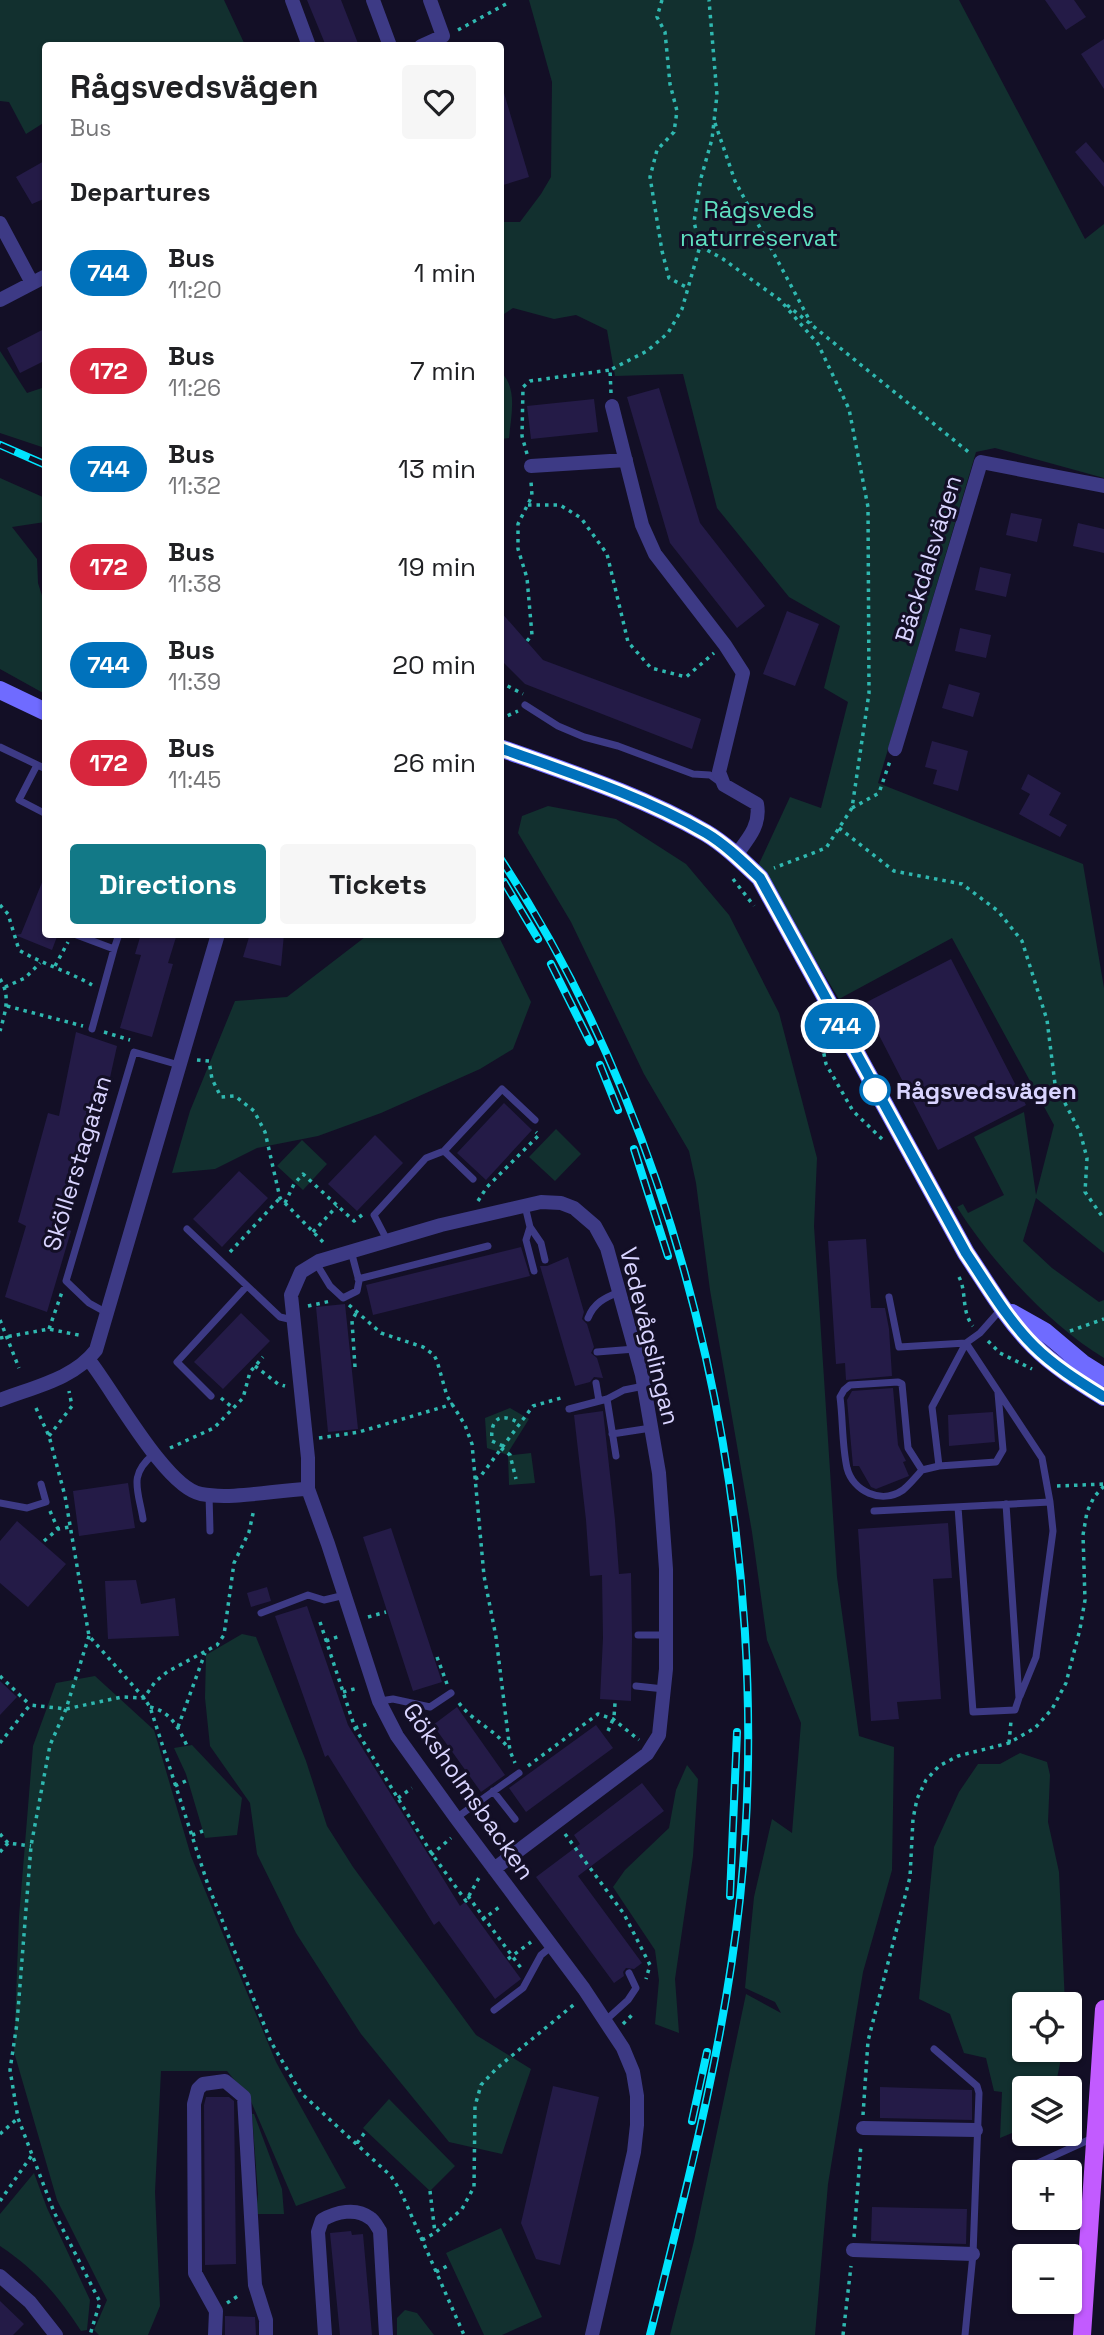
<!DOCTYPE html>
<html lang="en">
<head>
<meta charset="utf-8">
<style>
	:root { --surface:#fff; --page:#f6f6f6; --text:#202124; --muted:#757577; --accent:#127987 }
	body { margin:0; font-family:"Space Grotesk",sans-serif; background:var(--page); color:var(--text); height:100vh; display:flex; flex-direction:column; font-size:26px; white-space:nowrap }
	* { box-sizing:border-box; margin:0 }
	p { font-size:23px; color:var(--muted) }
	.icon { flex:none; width:38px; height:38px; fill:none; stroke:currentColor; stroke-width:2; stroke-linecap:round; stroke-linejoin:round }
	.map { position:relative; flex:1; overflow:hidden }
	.drawer { position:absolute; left:42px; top:42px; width:462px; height:896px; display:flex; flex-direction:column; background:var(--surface); border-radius:7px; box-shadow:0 2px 5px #0004 }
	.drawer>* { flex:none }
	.badge { padding:0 14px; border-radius:23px; font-size:24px; line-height:46px }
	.buttons { position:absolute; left:1012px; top:1992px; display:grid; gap:14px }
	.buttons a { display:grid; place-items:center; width:70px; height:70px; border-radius:7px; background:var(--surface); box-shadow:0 2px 5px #0004; font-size:35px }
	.map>.badge { position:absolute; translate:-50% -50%; box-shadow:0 0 0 4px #fff }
	h2 { padding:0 28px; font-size:26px; line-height:63px }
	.round { display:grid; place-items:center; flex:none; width:74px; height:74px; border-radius:7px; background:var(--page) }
	.head { display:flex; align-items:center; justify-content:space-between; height:119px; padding:0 28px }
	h1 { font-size:33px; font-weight:700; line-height:52px }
	.button { display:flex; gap:14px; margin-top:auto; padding:14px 28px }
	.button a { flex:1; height:80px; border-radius:7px; background:var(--accent); color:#fff; font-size:28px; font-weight:700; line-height:80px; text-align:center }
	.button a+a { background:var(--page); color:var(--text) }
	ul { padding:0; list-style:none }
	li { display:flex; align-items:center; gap:21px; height:98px; padding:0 28px }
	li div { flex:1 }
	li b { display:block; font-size:26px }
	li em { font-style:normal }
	li .badge { min-width:77px; font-weight:700; text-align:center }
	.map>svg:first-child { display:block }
	.green { fill:#12302f }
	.building { fill:#241b47 }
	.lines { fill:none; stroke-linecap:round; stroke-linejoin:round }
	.path { stroke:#2fb8b0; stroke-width:3.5; stroke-dasharray:3.5 5; stroke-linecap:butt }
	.lane { stroke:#3d3a85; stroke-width:7 }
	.street { stroke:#3d3a85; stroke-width:14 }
	.secondary { stroke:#6f6bff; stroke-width:18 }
	.primary { stroke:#c25bff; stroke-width:18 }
	.rail-casing { stroke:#00e5ff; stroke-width:8 }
	.rail { stroke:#130f26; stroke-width:5; stroke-dasharray:16; stroke-linecap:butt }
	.line-casing { stroke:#fff; stroke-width:16 }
	.line { stroke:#0072bc; stroke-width:10 }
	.stop-dot { fill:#fff; stroke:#0072bc; stroke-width:3.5 }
	.labels { text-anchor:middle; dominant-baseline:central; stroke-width:6; stroke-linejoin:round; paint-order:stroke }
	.park-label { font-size:24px; fill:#5fe0c0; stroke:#130f26 }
	.street-label { font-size:24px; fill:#d9d4ff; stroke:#130f26 }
	.stop-label { font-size:24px; font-weight:bold; fill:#d9d4ff; stroke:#130f26; text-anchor:start }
</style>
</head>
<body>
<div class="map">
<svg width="1104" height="2335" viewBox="0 0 1104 2335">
	<rect width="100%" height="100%" fill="#130f26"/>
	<!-- green -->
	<path class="green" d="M0 0H224L245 45 46 46 45 122 26 134 9 102 0 101Z
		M529 0H959L1085 239 1104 224V478L995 448 976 452 878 783 1083 864 1104 988V1253L1036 1198 1023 1241 1052 1268 1099 1302 1104 1300V1358C1049 1325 991 1261 957 1207L963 1204 968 1213 1004 1195 974 1137 1024 1112 1036 1195 1054 1125 952 938 839 999 758 866 790 797 821 808 848 702 824 688 840 626 789 597 717 508 683 374 615 376 607 330 576 315 554 319 513 308 501 316V222H520L541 194 551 177 552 82Z
		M0 351 27 393 45 387V448L0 433Z
		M501 372C518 389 511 415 509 438L501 439Z
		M0 478 45 498V522L12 527 37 559 38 583 45 605V694L0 669Z
		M548 806 616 819 686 864 729 915 779 1013 817 1158 814 1226 837 1577 859 1736 894 1747 892 1870 863 1972 828 2184 815 2335H670L694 2241 746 1994 781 2013 775 2002 745 1988 754 1897 772 1819 792 1833 801 1723 767 1640 752 1532 710 1290 696 1183 689 1151 644 1074 571 922 518 833 522 816Z
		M369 934 498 935 531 1002 513 1049 480 1069 381 1113 318 1136 257 1148 215 1169 172 1173 190 1111 235 1001 287 997Z
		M556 1129 581 1154 555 1181 529 1157Z
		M302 1140 327 1164 303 1190 277 1166Z
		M510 1408 529 1419 509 1451 513 1455 531 1453 535 1483 509 1485 508 1455 487 1448 485 1418Z
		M242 1634 256 1637 306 1761 327 1826 353 1867 476 2035 531 2069 502 2154 449 2142 361 2034 296 1933 257 1854 250 1803 210 1746 205 1698 206 1655Z
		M95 1676 154 1730 191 1856 240 1976 276 2062 346 2188 296 2206 250 2099 227 2071H161L155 2192 160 2306 148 2335H99L94 2330 107 2300 57 2200 14 2052 19 1917 33 1746 56 1683Z
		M192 1745 242 1798 237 1835 205 1838 186 1774 174 1748Z
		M1020 1753 1047 1762 1050 1775 1048 1822 1059 1872 1065 2004H1024V2049H1063L1055 2088H1024V2128L1000 2138 1002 2092 994 2091 986 2058 964 2053 950 2014 919 1999 934 1847 959 1792 978 1764H1000Z
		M687 1765 698 1779 693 1856 675 1979 679 2033 655 2024 659 1980 655 1950 613 1887 625 1870 669 1828 676 1790Z
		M389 2099 455 2166 430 2191 363 2128Z
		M252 2114H254L282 2189 284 2214H256L258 2194Z
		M34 2173 47 2208 90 2300 87 2330 81 2331C57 2294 37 2271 0 2246V2214Z
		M501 2228 542 2317 502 2335H484L446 2253Z
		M405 2310 417 2313 434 2335H397V2318Z"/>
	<!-- building -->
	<path class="building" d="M307 0H341L359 46H326Z
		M1045 0H1074L1086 17 1066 30Z
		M1104 39V89L1081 54Z
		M504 93 529 177 500 186V94Z
		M1086 142 1104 163V187L1075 152Z
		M46 160V198L32 204 16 177Z
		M46 328V360L20 373 7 348Z
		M659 388 700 523 765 606 737 628 670 543 627 397Z
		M594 399 598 432 531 439 527 406Z
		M1011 513 1042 519 1037 542 1006 535Z
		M1078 523 1104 529V553L1073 546Z
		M980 567 1011 574 1006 597 975 590Z
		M500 611 543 660 701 719 692 749 525 684 500 659Z
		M787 611 819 624 795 686 763 674Z
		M960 628 991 635 986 658 955 651Z
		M949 684 980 693 973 717 942 708Z
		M932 741 968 751 958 791 933 784 937 770 925 767Z
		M1028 774 1061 793 1049 815 1067 825 1060 837 1019 814 1030 794 1021 789Z
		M45 875 46 934H58L52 950 15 935 21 934Z
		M141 934H177L168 963 173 964 152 1037 120 1028 141 955 135 954Z
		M250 934H284L281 966 243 957Z
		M951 959 1026 1105 938 1150 863 1004Z
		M76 1032 117 1046 99 1127 87 1125 60 1224 71 1231 47 1312 5 1297 26 1226 18 1222 48 1113 59 1116Z
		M504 1103 532 1130 486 1180 457 1153Z
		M375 1135 403 1163 357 1211 328 1184Z
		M239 1171 268 1198 222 1247 193 1219Z
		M866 1239 871 1308H885L889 1329 892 1376 846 1380 845 1363 836 1364 828 1241Z
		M521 1247 530 1276 373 1315 366 1285Z
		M568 1257 584 1312 582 1319 587 1324 594 1347 591 1353 597 1358 603 1378 594 1377 590 1382 575 1386 540 1266H547Z
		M345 1304 358 1429 328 1432 316 1307Z
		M241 1313 270 1341 223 1389 194 1362Z
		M893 1388 898 1445 906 1461 903 1462 909 1476 876 1489 871 1487 859 1466H853L847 1400 852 1391Z
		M603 1411 615 1520 619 1574 631 1573 632 1638 631 1701 600 1699 603 1638 602 1575 590 1576 586 1520 574 1415Z
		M993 1412 995 1442 949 1446 948 1415Z
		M128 1483 135 1528 79 1536 73 1491Z
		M17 1521 66 1564 28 1607 0 1583V1541Z
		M948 1523 952 1578 933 1579 941 1699 897 1702 899 1719 871 1721 858 1529Z
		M391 1528 442 1682 413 1691 363 1537Z
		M136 1580 141 1604 175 1598 179 1636 108 1639 105 1581Z
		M267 1587 271 1601 251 1607 247 1593Z
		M307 1606 348 1725 460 1906 465 1902 521 1979 495 1999 439 1921 434 1925 328 1755 325 1757 275 1616Z
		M0 1681 17 1697 0 1715Z
		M457 1707 505 1775 481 1792 433 1725Z
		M596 1725 613 1748 526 1812 509 1788Z
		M642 1783 664 1811 578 1876 642 1963 634 1969 626 1968 623 1972 624 1976 614 1983 536 1877 580 1844 574 1835Z
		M553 2086 599 2097 560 2265 536 2259 521 2223Z
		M880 2087 972 2090V2120L880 2118Z
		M206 2097H229L234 2101 236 2264 205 2265 204 2105Z
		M872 2207 967 2209 966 2244 871 2241Z
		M351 2231 352 2235 363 2234 372 2335H340L330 2233Z
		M0 2301 24 2324 13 2335H0Z
		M225 2316 255 2317 256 2335H225Z"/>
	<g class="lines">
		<!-- path -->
		<path class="path" d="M662 0 657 17 665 32 670 84 677 111 674 132 657 150 650 177 662 251 669 278 688 288
			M458 30 506 4V0
			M715 123 735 181 811 323
			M700 246 723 259 780 300 818 344 849 409 868 507 869 693 852 808 826 848 774 868
			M787 305 971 454
			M611 393 610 370 647 351 668 333 682 309 700 246 694 222 701 178 712 139 717 95 709 0
			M527 454 522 436 523 387 530 381 610 370
			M528 505H560L581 518 607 554 628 642 651 668 686 677 714 653
			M527 641 532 635 527 578 518 549V524L532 496 531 482
			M500 669 504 663
			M500 682 523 694
			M500 719 518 711
			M852 808 879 793 890 761
			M839 828 894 871 962 884 998 911 1022 941 1047 1020 1055 1084 1080 1132 1087 1158 1085 1192 1104 1219
			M733 879 754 906
			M0 905 8 914 19 950C42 964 68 971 92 985
			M55 966 68 942
			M0 979C11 996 5 1013 0 1031
			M5 987 25 978 40 963
			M7 1006 83 1026
			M817 1020 826 1064 853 1111 882 1139
			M104 1032 130 1040
			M197 1060 209 1061 212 1079 221 1097 235 1096 254 1111 265 1132 280 1198 325 1244
			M478 1201 487 1187 539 1135 536 1132
			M285 1203 294 1184 303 1174 354 1221 362 1215
			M313 1232 337 1206
			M230 1252 280 1198
			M959 1277C967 1292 961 1312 973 1326
			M349 1305 381 1333 423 1347 434 1355 437 1361 447 1396 465 1425 472 1444 484 1576 496 1637 510 1751 515 1763
			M308 1306 331 1301
			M0 1320 19 1368
			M49 1329 62 1292
			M1070 1331 1104 1319
			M0 1338 49 1329 83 1336
			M988 1341 1000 1353 1032 1369
			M255 1366 278 1384 285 1386
			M355 1367 352 1321 356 1313
			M221 1398 233 1408
			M36 1408 49 1436 65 1496 89 1636 144 1698 150 1707 208 1885 271 2042 301 2093 391 2176 401 2192 464 2335
			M49 1436 72 1406 69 1391
			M319 1438 359 1432 453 1404
			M503 1446 492 1441C490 1420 499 1411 519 1423
			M170 1448 214 1428 243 1398 250 1372 263 1357
			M501 1448 510 1455 516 1479
			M475 1479 480 1477 533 1406 561 1398 563 1402
			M1057 1486 1104 1484
			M50 1511 58 1529
			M44 1541 58 1529 70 1527
			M368 1617 386 1612
			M320 1622 355 1728 432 1854 466 1901 480 1876
			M89 1636 66 1709 50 1745 31 1846 17 2023 10 2070 18 2118 54 2212 100 2302 90 2335
			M326 1641 340 1636
			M437 1657 447 1684
			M0 1676 30 1705
			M343 1692 358 1688
			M459 1703C473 1722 495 1729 509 1749
			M150 1707C170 1711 179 1728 187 1746
			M178 1727 205 1653
			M355 1728 371 1723
			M608 1731 614 1717 615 1703
			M0 1743 30 1705 66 1709 122 1697 144 1698 155 1682 167 1672 217 1645 224 1635 234 1563 249 1532 254 1509
			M1009 1743 1011 1721
			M528 1766 598 1714 613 1719 639 1740
			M175 1786 188 1780
			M398 1798 412 1788
			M0 1834 8 1843
			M565 1834 624 1914 650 1965 646 1979
			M192 1835 203 1831
			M0 1852 8 1843 31 1846
			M431 1855 451 1838
			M468 1896 521 1968
			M482 1920 502 1905
			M508 1959 531 1942
			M623 2024 635 2012
			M863 2115 868 2041 910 1877 913 1819 917 1799 926 1780 939 1766 958 1756 1009 1743 1035 1728 1052 1709 1066 1683 1080 1629 1085 1600 1083 1535 1087 1512 1094 1497 1104 1486
			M0 2134 18 2118
			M357 2143 366 2131
			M430 2191 435 2233
			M0 2201 32 2155
			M854 2237 861 2144
			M422 2240 435 2233 462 2209 474 2187 475 2106 481 2085 497 2068 577 2002
			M436 2272 451 2264
			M227 2303 241 2294
			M843 2335 851 2266"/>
		<!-- lane -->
		<path class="lane" d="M525 705 558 726 584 737 618 746 693 774 710 775 721 783
			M0 747 46 769
			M37 765 19 800 46 814
			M74 934 114 949 119 934
			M92 1029 114 949
			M444 1151 473 1179
			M525 1206 530 1227 526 1240 534 1271
			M530 1227 541 1243 545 1260
			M187 1229 280 1317 293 1320
			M387 1240 374 1215 426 1158 444 1151 502 1089 535 1120
			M316 1263 330 1286 343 1298 357 1291 359 1281 351 1251
			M358 1279 488 1246
			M889 1297 899 1347 966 1343
			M107 1313 89 1303 66 1281 134 1052 179 1065
			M588 1318C594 1303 604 1298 619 1292
			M966 1343 1042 1458 1050 1502 1053 1531 1036 1657 1020 1696
			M597 1352 635 1349
			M596 1383 599 1401
			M998 1393 1003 1450 996 1462 939 1466 932 1407 966 1343 980 1333 1002 1308
			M211 1396 177 1362 247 1286
			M607 1399 616 1456
			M569 1409 607 1399 624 1390 644 1386
			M612 1434 651 1428
			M922 1470C916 1477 909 1485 903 1490 881 1505 853 1491 847 1468 842 1446 843 1420 840 1397L844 1390 850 1385 898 1382 902 1384 908 1448 922 1470 939 1466
			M209 1495 210 1531
			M0 1503 27 1508 46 1502 41 1484
			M958 1507 973 1712 1015 1710 1019 1698 1006 1504
			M874 1511 1050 1502
			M143 1519C138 1489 128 1475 154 1454
			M261 1613 308 1595 324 1600 345 1595
			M638 1635H665
			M636 1686 664 1689
			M380 1701 393 1699 430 1707 451 1693
			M493 1791 515 1819
			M456 1818 519 1773
			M494 2010 523 1988 541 1955 552 1946
			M606 2020 628 2000 636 1988 629 1973
			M934 2049 977 2086 979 2093 973 2254 965 2335
			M1022 2164 1038 2163 1095 2137"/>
		<!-- street -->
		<path class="street" d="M292 0 309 46
			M373 0 390 46
			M421 46 443 36 430 0
			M0 223 32 283
			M0 300 46 276
			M612 406 642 525 655 554 725 645 743 673 719 772 724 785 757 804C761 825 748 839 736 855
			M531 466 626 460
			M895 749 981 462 1104 486
			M89 1360C113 1390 166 1488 201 1494 232 1500 275 1490 308 1489L328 1544 379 1701 397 1736 456 1818 584 1989 623 2048 633 2072 637 2096V2125L634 2152 592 2335
			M0 1400C33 1387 74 1379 96 1350L218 934
			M308 1489V1458L291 1295 301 1272 319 1261 441 1225 541 1202 561 1203 574 1208 595 1226 607 1248 642 1375 659 1473 666 1569V1669L659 1735 647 1754 494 1869
			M863 2128 976 2130
			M853 2250 973 2254
			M0 2276 30 2302 56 2335
			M215 2335 216 2311 195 2273 194 2104 198 2089 203 2084 225 2081 244 2097 255 2285 266 2320V2335
			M325 2335 318 2232 322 2220C336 2212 356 2207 370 2218 374 2220 378 2228 380 2231L386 2335"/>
		<!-- secondary -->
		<path class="secondary" d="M0 690 46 712
			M500 748C570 773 642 796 706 833 726 845 743 862 760 878L966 1253C987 1284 1007 1319 1034 1346 1054 1366 1080 1382 1104 1397
			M1012 1313 1044 1331 1082 1363 1104 1377"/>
		<!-- primary -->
		<path class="primary" d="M1082 2335 1104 2009"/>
		<!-- rail casing -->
		<g class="rail-casing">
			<path id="rail" d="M0 445 46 465
				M500 858C693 1149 776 1552 740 1898 724 2046 686 2190 650 2335
				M504 882 538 939
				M551 964 590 1042
				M600 1065 618 1110
				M634 1149 668 1256
				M730 1896 737 1732
				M692 2121 707 2052"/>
		</g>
		<!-- rail -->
		<use href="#rail" class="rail"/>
	</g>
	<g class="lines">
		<!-- line casing -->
		<g class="line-casing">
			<path id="line" d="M500 748C570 773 642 796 706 833 726 845 743 862 760 878L966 1253C987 1284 1007 1319 1034 1346 1054 1366 1080 1382 1104 1397"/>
		</g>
		<!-- line -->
		<use href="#line" class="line"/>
	</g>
	<!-- markers -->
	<circle class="stop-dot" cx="875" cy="1090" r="14"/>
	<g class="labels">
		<!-- park labels -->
		<g class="park-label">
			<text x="759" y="209">Rågsveds<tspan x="759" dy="28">naturreservat</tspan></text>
		</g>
		<!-- street labels -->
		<g class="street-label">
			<text transform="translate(928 559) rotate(-73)">Bäckdalsvägen</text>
			<text transform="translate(77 1163) rotate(-73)">Sköllerstagatan</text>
			<text transform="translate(650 1336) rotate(76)">Vedevågslingan</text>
			<text transform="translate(469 1791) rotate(55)">Göksholmsbacken</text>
		</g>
		<!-- stop labels -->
		<g class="stop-label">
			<text x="896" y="1090">Rågsvedsvägen</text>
		</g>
	</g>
</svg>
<div class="buttons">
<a><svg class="icon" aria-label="locate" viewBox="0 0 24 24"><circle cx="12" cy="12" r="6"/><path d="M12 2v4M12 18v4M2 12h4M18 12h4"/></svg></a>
<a><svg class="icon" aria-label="layers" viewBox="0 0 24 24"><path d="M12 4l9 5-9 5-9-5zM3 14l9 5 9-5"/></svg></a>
<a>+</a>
<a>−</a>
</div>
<b class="badge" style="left:840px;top:1026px;background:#0072bc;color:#fff">744</b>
<section class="drawer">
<div class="head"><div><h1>Rågsvedsvägen</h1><p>Bus</p></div><a class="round"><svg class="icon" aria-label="heart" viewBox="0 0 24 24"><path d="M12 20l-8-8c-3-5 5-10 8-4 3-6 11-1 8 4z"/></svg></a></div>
<h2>Departures</h2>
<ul>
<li><span class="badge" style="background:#0072bc;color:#fff">744</span><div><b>Bus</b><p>11:20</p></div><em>1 min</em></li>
<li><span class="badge" style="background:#d7263d;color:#fff">172</span><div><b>Bus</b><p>11:26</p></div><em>7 min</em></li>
<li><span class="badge" style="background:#0072bc;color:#fff">744</span><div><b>Bus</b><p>11:32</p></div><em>13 min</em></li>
<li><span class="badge" style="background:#d7263d;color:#fff">172</span><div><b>Bus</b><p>11:38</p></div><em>19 min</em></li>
<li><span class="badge" style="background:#0072bc;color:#fff">744</span><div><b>Bus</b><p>11:39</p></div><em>20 min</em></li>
<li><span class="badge" style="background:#d7263d;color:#fff">172</span><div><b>Bus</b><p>11:45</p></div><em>26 min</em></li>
</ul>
<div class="button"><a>Directions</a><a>Tickets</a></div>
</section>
</div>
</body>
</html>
